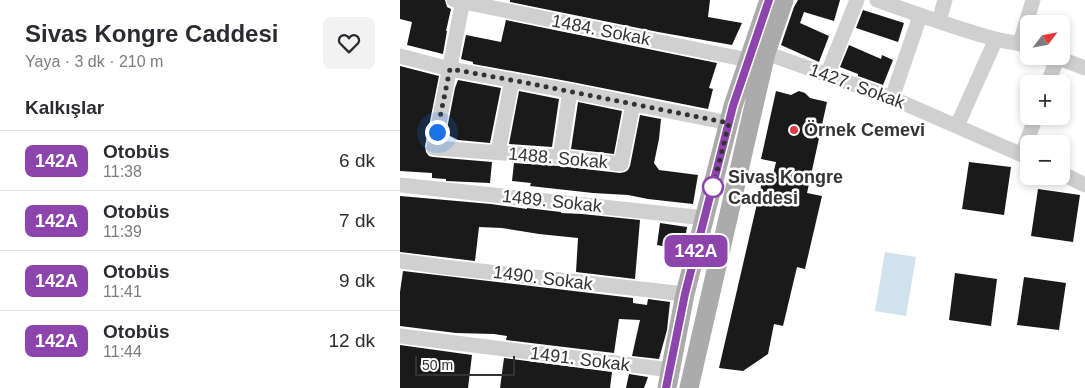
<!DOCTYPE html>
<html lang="tr">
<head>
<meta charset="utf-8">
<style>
	:root { --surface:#fff; --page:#f2f2f3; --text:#2b2b33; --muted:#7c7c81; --line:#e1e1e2 }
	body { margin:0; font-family:Helvetica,sans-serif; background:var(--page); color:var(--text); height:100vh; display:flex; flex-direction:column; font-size:19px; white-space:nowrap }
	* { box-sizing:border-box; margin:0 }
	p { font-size:16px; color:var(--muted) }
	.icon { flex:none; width:28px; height:28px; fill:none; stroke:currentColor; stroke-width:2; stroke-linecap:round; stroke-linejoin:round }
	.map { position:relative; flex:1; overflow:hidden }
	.drawer { display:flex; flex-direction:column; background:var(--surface); width:400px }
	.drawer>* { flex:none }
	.badge { padding:0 10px; border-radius:8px; font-size:18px; line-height:32px }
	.needle { width:32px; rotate:58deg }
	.controls { position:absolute; left:620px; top:15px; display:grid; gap:10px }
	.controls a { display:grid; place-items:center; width:50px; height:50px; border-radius:8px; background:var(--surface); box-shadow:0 2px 8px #0003; font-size:25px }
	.scale { position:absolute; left:15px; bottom:12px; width:100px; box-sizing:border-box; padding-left:5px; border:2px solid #333; border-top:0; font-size:14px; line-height:18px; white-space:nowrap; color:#333; -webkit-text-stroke:4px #fff; paint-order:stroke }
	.you { position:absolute; width:25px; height:25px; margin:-12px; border:4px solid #fff; border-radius:50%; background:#1a73e8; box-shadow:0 0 0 8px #1a73e833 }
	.map>.badge { position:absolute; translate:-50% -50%; box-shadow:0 0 0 2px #fff }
	h2 { padding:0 25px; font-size:19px; line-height:45px }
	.round { display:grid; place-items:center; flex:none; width:52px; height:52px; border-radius:8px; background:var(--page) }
	.summary { display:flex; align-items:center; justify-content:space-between; height:85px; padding:0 25px }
	h1 { font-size:24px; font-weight:700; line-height:38px }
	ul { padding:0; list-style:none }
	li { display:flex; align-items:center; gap:15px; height:60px; padding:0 25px; border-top:1px solid var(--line) }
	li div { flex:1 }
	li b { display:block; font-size:19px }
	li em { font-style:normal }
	li .badge { min-width:55px; font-weight:700; text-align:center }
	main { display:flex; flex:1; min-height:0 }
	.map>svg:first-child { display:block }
	.water { fill:#cfe2ee }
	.building { fill:#1a1a1a }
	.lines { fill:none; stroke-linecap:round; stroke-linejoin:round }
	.minor { stroke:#d0d0d0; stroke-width:15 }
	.major { stroke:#ababab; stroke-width:19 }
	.line-casing { stroke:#fff; stroke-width:11 }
	.line { stroke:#8e44ad; stroke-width:8 }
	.walk { stroke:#333; stroke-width:5; stroke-dasharray:0 9 }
	.poi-dot { fill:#e63946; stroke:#fff; stroke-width:2 }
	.stop-dot { fill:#fff; stroke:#8e44ad; stroke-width:2.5 }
	.labels { text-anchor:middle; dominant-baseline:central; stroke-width:5; stroke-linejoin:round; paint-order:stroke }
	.street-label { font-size:18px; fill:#333; stroke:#fff }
	.poi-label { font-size:18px; font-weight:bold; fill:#333; stroke:#fff; text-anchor:start }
	.stop-label { font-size:18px; font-weight:bold; fill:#333; stroke:#fff; text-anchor:start }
</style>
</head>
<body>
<main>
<section class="drawer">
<div class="summary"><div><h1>Sivas Kongre Caddesi</h1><p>Yaya · 3 dk · 210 m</p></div><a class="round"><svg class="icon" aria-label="heart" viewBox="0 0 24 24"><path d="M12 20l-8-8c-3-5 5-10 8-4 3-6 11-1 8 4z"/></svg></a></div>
<h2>Kalkışlar</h2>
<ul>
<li><span class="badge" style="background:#8e44ad;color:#fff">142A</span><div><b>Otobüs</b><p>11:38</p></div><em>6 dk</em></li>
<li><span class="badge" style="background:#8e44ad;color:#fff">142A</span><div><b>Otobüs</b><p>11:39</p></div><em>7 dk</em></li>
<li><span class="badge" style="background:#8e44ad;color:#fff">142A</span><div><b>Otobüs</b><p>11:41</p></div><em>9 dk</em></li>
<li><span class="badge" style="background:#8e44ad;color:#fff">142A</span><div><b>Otobüs</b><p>11:44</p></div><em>12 dk</em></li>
</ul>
</section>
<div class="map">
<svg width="685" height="388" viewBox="0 0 685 388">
	<rect width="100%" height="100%" fill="#fff"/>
	<!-- water -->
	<path class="water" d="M485 252 516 257 506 316 475 311Z"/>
	<!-- building -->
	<path class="building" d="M0 0H45L47 7 51 9 46 31H47L43 54 7 45 12 22 0 19Z
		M110 0H310L308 17 342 23 332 45 258 32 110 2Z
		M398 0H440L434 21 404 12 400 23 429 36 419 62 381 45 394 7Z
		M463 10 504 23 498 42 456 28Z
		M106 20 317 63 309 88 313 89 308 109 172 82 73 64V62L61 59 66 35 101 42Z
		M449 45 481 59 482 55 493 60 483 85 458 76V74L440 67Z
		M0 66 39 76 25 146 26 152 29 156 33 157 92 162 90 183 46 181V179L32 178V173L0 171Z
		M58 80 101 88 90 143 58 140 46 134 55 88Z
		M119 91 159 99 152 147 109 144Z
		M376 91 391 95 399 91 405 93 410 98 427 102 407 193 422 196 405 269 397 267 383 326 374 324 368 354 343 371 319 368 362 182 371 184 376 162 361 159Z
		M178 102 222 111 214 154 171 149Z
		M240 115 261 119 259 139 254 163 259 170 298 175 293 204 248 199 228 195 193 193 130 186 131 183 112 181 114 163 159 166 220 173 225 172 228 170 230 166Z
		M569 162 611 167 604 215 562 209Z
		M638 189 680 195 673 242 631 236Z
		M0 196 91 204 127 209V208L161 212V213L182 214 240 220 235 279 176 272 178 238 139 234 102 228 79 227 75 261 0 252Z
		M260 223 287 227 283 250 257 245Z
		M3 271 233 298V303L247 305 248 299 270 302 267 330 259 359 232 356 240 320 219 319 214 353 106 340 107 336 94 334 56 333 0 326V292Z
		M555 273 597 279 591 326 549 320Z
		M624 277 666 283 659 330 617 325Z
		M0 345 72 355 68 388H0Z
		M104 358 212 372 210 388H100Z
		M229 374 248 377 244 388H226Z"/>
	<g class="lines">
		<!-- minor -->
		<path class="minor" d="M54 0 348 60
			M63 0 34 148 160 157 221 164 233 104
			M477 0C516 14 555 28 595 39 606 42 618 42 629 47
			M539 21 545 0
			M620 43 633 0
			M366 53 492 98 629 158
			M0 56 50 69 170 91 329 123
			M653 56 685 68
			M427 75 457 0
			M648 84 657 58
			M492 98 520 16
			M557 126 596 39
			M98 152 112 80
			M622 155 636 116
			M160 157 170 91
			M661 173 685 185
			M0 185 305 218
			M0 261 44 267 285 294
			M0 336 271 370"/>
		<!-- major -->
		<path class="major" d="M267 388 285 294 333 106 369 0
			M289 388 366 53 384 0"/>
	</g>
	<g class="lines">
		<!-- line casing -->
		<g class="line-casing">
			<path id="line" d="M266 388 285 294 333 106 369 0"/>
		</g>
		<!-- line -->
		<use href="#line" class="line"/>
		<!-- walk -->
		<path class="walk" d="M37 132 50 69C143 85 236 105 329 123L313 187"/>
	</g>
	<!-- markers -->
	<circle class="poi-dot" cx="394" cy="130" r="5"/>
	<circle class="stop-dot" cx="313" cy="187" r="10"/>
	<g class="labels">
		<!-- street labels -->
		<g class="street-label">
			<text transform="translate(201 30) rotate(11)">1484. Sokak</text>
			<text transform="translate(457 86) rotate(20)">1427. Sokak</text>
			<text transform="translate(158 158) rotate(5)">1488. Sokak</text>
			<text transform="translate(152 201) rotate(6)">1489. Sokak</text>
			<text transform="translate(143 278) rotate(7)">1490. Sokak</text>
			<text transform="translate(180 359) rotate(7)">1491. Sokak</text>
		</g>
		<!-- poi labels -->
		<g class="poi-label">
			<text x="404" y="130">Örnek Cemevi</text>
		</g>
		<!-- stop labels -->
		<g class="stop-label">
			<text x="328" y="177">Sivas Kongre<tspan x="328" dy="21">Caddesi</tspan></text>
		</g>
	</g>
</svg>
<div class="controls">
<a><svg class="needle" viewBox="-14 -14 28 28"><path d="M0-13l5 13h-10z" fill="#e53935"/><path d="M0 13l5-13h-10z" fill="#7c7c81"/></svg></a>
<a>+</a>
<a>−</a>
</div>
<div class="scale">50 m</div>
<div class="you" style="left:37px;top:132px"></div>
<b class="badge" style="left:296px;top:251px;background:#8e44ad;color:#fff">142A</b>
</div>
</main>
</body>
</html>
